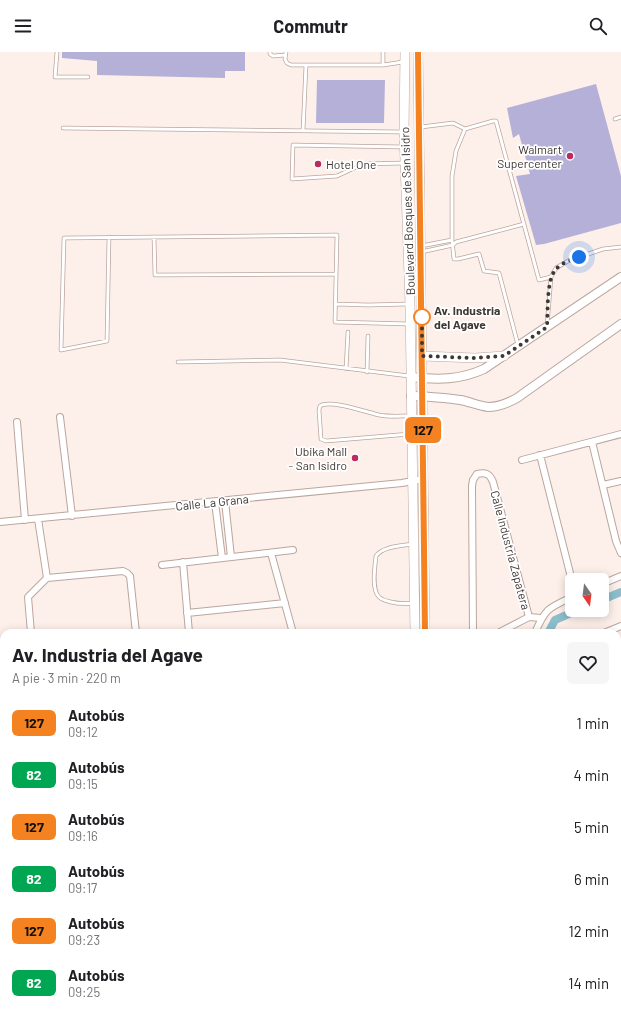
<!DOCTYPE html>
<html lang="es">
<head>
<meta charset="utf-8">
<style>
	:root { --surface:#fff; --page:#f6f6f6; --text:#202124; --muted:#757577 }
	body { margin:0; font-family:Barlow,sans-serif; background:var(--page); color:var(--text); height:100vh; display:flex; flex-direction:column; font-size:15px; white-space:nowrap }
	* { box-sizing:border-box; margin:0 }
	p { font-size:13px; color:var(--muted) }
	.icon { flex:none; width:22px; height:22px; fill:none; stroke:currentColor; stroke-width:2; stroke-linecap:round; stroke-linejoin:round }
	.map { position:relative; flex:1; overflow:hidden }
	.sheet { position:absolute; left:0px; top:577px; width:621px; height:388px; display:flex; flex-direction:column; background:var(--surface); border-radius:12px 12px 0 0; box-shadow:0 2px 10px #0003 }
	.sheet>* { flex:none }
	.badge { padding:0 8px; border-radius:6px; font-size:14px; line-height:26px }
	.needle { width:26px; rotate:166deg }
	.controls { position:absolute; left:565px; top:521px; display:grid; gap:8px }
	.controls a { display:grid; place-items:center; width:44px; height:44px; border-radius:6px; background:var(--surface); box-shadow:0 2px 10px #0003; font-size:20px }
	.you { position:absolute; width:20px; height:20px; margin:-10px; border:3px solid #fff; border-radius:50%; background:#1a73e8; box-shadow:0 0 0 6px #1a73e833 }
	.map>.badge { position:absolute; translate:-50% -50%; box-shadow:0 0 0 2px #fff }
	.round { display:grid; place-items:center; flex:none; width:42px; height:42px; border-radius:6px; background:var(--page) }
	.head { display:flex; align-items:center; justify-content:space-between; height:68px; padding:0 12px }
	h1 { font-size:19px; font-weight:700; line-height:30px }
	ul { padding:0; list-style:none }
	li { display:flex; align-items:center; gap:12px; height:52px; padding:0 12px }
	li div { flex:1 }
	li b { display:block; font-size:15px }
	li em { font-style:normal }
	li .badge { min-width:44px; font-weight:700; text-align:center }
	header { display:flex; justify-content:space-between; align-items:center; height:52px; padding:0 12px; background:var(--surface); font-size:18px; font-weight:700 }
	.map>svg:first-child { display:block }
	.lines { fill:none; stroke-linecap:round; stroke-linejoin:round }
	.stream { stroke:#75959d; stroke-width:2.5 }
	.canal { stroke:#8cbdcb; stroke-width:8 }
	.building { fill:#b5b0d7 }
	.service-casing { stroke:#bba69e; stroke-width:4.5 }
	.minor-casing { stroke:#bba69e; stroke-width:8 }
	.tertiary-casing { stroke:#bba69e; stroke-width:10 }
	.secondary-casing { stroke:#bba69e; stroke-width:10 }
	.service { stroke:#fff; stroke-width:3 }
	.minor { stroke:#fff; stroke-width:6 }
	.tertiary { stroke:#fff; stroke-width:8 }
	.secondary { stroke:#fff; stroke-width:9 }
	.line-casing { stroke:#fff; stroke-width:9 }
	.line { stroke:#f58220; stroke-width:6 }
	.walk { stroke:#3f3733; stroke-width:4; stroke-dasharray:0 7.2 }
	.poi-dot { fill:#ba2c5d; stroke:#fff; stroke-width:1.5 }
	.stop-dot { fill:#fff; stroke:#f58220; stroke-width:2 }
	.labels { text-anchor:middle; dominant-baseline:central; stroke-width:3.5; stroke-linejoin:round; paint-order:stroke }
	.poi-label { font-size:12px; fill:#3f3733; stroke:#fff; text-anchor:end }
	.street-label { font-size:12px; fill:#3f3733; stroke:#fff }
	.stop-label { font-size:12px; font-weight:bold; fill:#3f3733; stroke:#fff; text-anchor:start }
</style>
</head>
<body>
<header><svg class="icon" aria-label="menu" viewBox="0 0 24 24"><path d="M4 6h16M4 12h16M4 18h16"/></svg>Commutr<svg class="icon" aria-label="search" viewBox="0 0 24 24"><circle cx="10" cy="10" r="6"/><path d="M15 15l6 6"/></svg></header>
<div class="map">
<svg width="621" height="965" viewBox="0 0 621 965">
	<rect width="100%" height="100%" fill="#fdf0ea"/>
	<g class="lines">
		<!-- stream -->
		<path class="stream" d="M617 717 621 723
			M0 828 4 825"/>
		<!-- canal -->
		<path class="canal" d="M602 548 621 540
			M548 581 555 568 578 558"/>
	</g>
	<!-- building -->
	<path class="building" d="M62 0H245V19H225V26L97 23V9L62 6Z
		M317 28H385L384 71H316Z
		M596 32 621 124V171L544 192 536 193 516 124 530 122 519 82 513 86 507 56Z"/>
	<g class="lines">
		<!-- service casing -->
		<g class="service-casing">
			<path id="service" d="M57 0 55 25H88
				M270 0V2L273 4 285 3
				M286 0 285 7 287 11 291 13H383L403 10
				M383 0V13
				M615 67 621 65
				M421 75 453 71 465 77 493 69H496L539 228 551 225
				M63 76 403 80
				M465 77 456 99 452 124V188L454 207H458L479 202 484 219 499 221 518 293
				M303 79 306 13
				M403 95 293 93 292 127 337 124 363 112 404 111
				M109 185 107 289 61 298 64 186 337 183 335 270 409 272
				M154 185 155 223 336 222
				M421 194 452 188
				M421 200 453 193 456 190 524 172
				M336 252 368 253 408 252
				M547 274 551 225 556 216 568 209 603 197 621 195
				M178 310 280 308 409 324
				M346 317 348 280
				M367 320 368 284
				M410 382 326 389 321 387 319 358 320 354C330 347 366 360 379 363 389 365 400 364 410 364
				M413 551C405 552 399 552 391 550 387 549 382 548 379 545 371 537 375 514 376 504 383 494 402 494 413 492
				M0 835 4 833
				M92 961 93 965
				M294 961V965
				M326 961 328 965
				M343 965 345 961"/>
		</g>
		<!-- minor casing -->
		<g class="minor-casing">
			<path id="minor" d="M60 365 72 464
				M17 370 25 468
				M592 390 616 489 621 501
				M540 403 572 529
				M522 408 621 382
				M603 433 621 429
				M225 449 231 505
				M215 450 222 506
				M38 467 47 526
				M0 470 402 431 423 427
				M271 501 293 581
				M183 510 189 581
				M162 513 293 498
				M47 526 123 519 127 521 130 524 136 581
				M602 532 621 524
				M187 561 285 551
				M31 581 28 545 47 526
				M473 581 472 434 473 428 477 422C486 420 490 422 493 430L529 565
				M498 581 529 565 541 566
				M535 581C545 557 548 556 572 545
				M604 581 621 574
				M0 620H4
				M617 640 621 643
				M617 685 621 683
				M617 697 621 703
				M0 710 4 717
				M617 727 621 733
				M0 755 4 752
				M617 783 621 789
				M0 920H4
				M10 961V965
				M534 961V965
				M480 965V961
				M585 965V961"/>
		</g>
		<!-- tertiary casing -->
		<g class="tertiary-casing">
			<path id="tertiary" d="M411 325C438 328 460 328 484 317L621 225
				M411 344C428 344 444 346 461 348 470 350 479 354 488 355 499 355 508 351 517 346L621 272
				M409 961V965
				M441 961V965"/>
		</g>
		<!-- secondary casing -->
		<g class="secondary-casing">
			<path id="secondary" d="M405 0 404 80 410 252 415 581
				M418 0 425 581
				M422 304 475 306 504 304
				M421 961V965
				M431 961V965"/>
		</g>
		<!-- service -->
		<use href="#service" class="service"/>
		<!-- minor -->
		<use href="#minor" class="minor"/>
		<!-- tertiary -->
		<use href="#tertiary" class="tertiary"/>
		<!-- secondary -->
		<use href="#secondary" class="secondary"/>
	</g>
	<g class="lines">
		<!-- line casing -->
		<g class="line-casing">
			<path id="line" d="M418 0 425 581"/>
		</g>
		<!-- line -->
		<use href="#line" class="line"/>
		<!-- walk -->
		<path class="walk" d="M422 265V260V304L475 306 504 304 547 275C548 261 546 225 557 216 563 210 572 208 579 205"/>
	</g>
	<!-- markers -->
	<g class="poi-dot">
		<circle cx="570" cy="104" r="4"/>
		<circle cx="318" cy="112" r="4"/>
		<circle cx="355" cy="406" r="4"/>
	</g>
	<circle class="stop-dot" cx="422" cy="265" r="8"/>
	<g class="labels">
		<!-- poi labels -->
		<g class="poi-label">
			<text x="562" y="97">Walmart<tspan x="562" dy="14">Supercenter</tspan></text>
			<text x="326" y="112" text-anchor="start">Hotel One</text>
			<text x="347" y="399">Ubika Mall<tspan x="347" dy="14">- San Isidro</tspan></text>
		</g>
		<!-- street labels -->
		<g class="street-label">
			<text transform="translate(407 159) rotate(-92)">Boulevard Bosques de San Isidro</text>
			<text transform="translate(212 450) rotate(-6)">Calle La Grana</text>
			<text transform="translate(511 498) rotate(75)">Calle Industria Zapatera</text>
		</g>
		<!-- stop labels -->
		<g class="stop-label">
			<text x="434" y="258">Av. Industria<tspan x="434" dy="14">del Agave</tspan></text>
		</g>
	</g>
</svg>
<div class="controls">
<a><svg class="needle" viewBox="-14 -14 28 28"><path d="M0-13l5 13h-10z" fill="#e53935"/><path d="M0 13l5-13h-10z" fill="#757577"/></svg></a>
</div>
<div class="you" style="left:579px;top:205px"></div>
<b class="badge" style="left:423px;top:378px;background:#f58220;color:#111">127</b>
<section class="sheet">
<div class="head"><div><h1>Av. Industria del Agave</h1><p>A pie · 3 min · 220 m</p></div><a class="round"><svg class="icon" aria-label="heart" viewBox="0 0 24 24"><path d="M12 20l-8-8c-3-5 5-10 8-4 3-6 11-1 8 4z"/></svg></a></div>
<ul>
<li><span class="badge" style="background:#f58220;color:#111">127</span><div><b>Autobús</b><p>09:12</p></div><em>1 min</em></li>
<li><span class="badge" style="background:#00a651;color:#fff">82</span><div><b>Autobús</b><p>09:15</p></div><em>4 min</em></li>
<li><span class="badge" style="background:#f58220;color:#111">127</span><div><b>Autobús</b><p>09:16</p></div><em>5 min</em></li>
<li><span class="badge" style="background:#00a651;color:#fff">82</span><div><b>Autobús</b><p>09:17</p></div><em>6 min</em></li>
<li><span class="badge" style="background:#f58220;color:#111">127</span><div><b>Autobús</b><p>09:23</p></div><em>12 min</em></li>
<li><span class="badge" style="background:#00a651;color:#fff">82</span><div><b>Autobús</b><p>09:25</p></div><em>14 min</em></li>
</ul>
</section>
</div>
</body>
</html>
